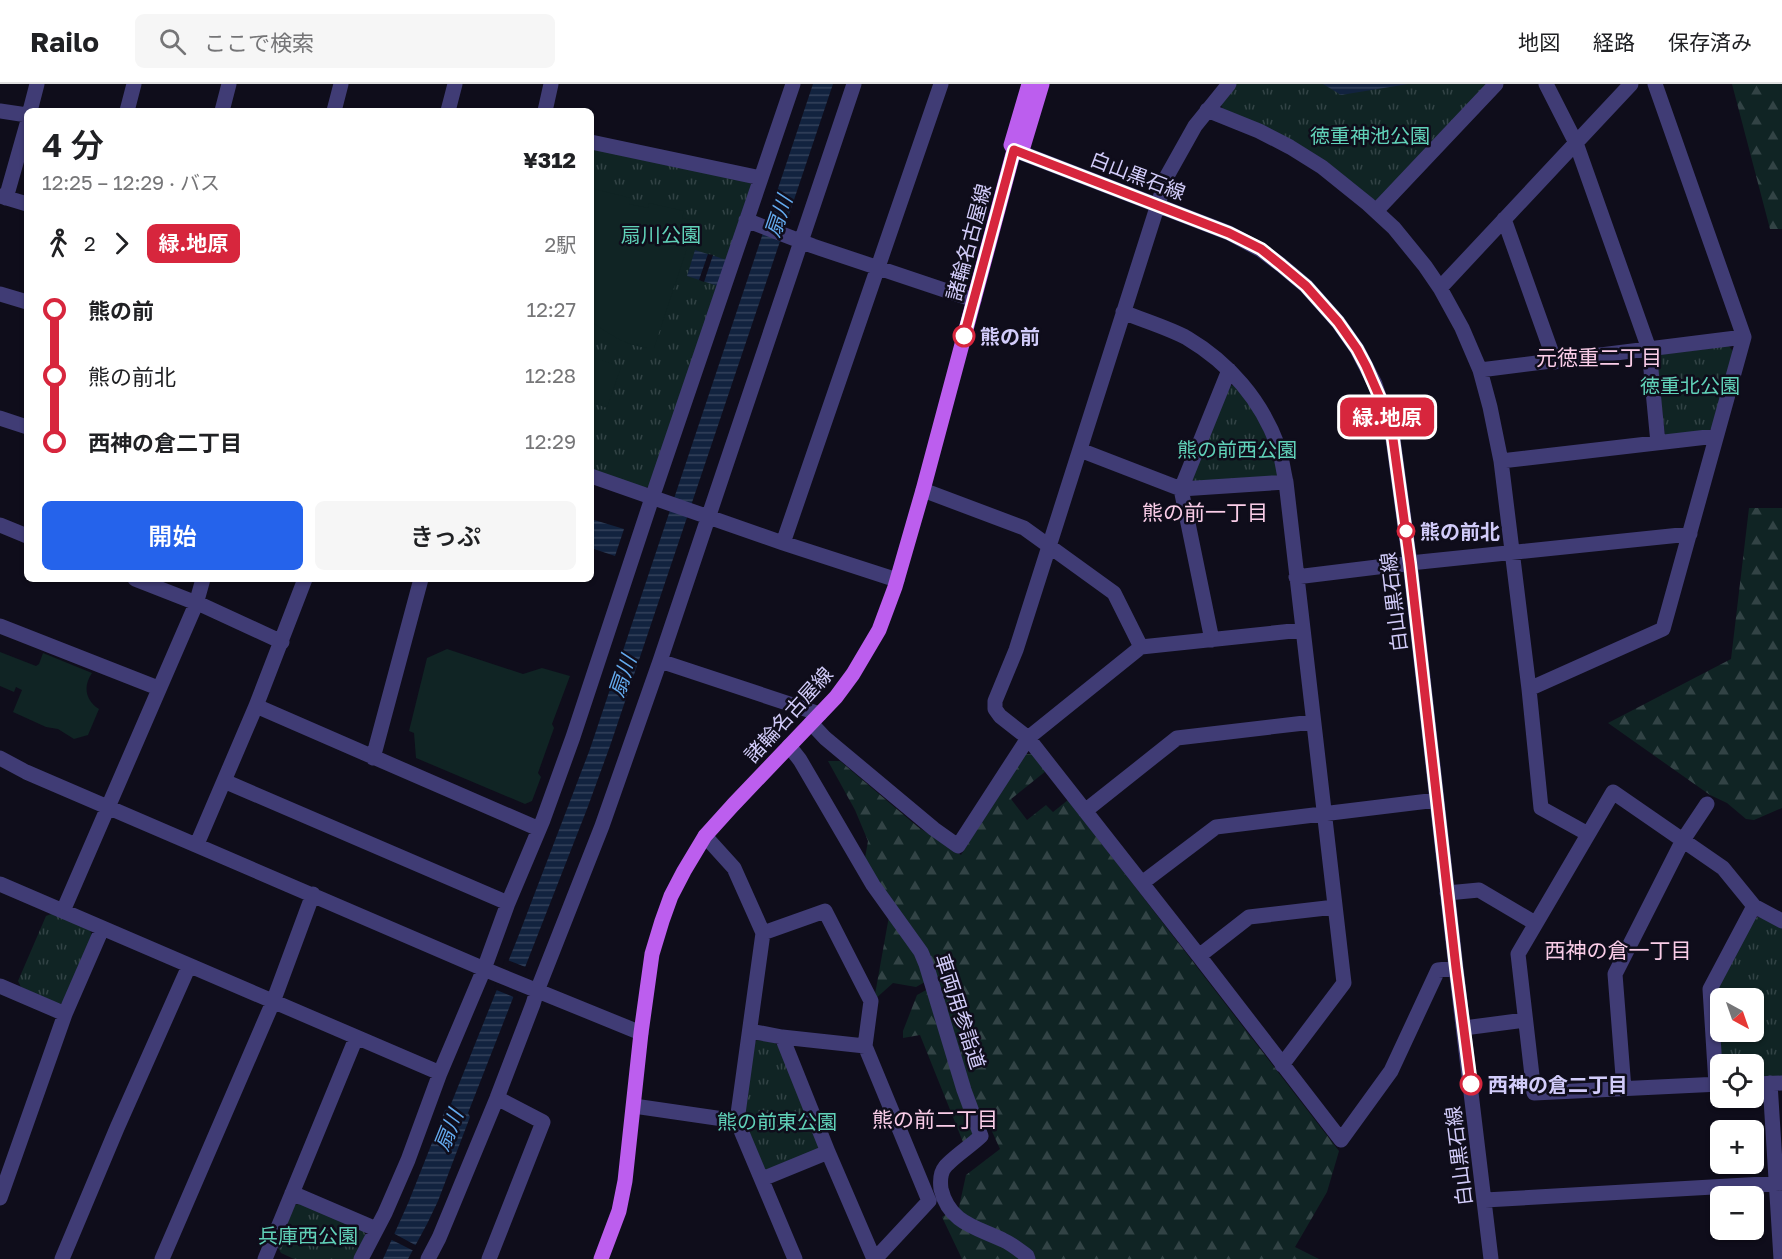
<!DOCTYPE html>
<html lang="ja">
<head>
<meta charset="utf-8">
<style>
	:root { --surface:#fff; --page:#f6f6f6; --text:#202124; --muted:#757577; --line:#e0e0e0; --accent:#2563eb }
	body { margin:0; font-family:"Golos Text","Noto Sans JP",sans-serif; background:var(--page); color:var(--text); height:100vh; display:flex; flex-direction:column; font-size:22px; white-space:nowrap }
	* { box-sizing:border-box; margin:0 }
	p { font-size:20px; color:var(--muted) }
	.icon { flex:none; width:33px; height:33px; fill:none; stroke:currentColor; stroke-width:2; stroke-linecap:round; stroke-linejoin:round }
	.map { position:relative; flex:1; overflow:hidden }
	.panel { position:absolute; left:24px; top:24px; width:570px; height:474px; display:flex; flex-direction:column; background:var(--surface); border-radius:9px; box-shadow:0 2px 4px #0004 }
	.panel>* { flex:none }
	.badge { padding:0 12px; border-radius:9px; font-size:21px; line-height:39px }
	.needle { width:39px; rotate:140deg }
	.buttons { position:absolute; left:1710px; top:904px; display:grid; gap:12px }
	.buttons a { display:grid; place-items:center; width:54px; height:54px; border-radius:9px; background:var(--surface); box-shadow:0 2px 4px #0004; font-size:30px }
	.map>.badge { position:absolute; translate:-50% -50%; box-shadow:0 0 0 3px #fff }
	.legs { display:flex; align-items:center; gap:9px; height:66px; padding:0 18px; font-size:20px }
	.legs p { margin-inline-start:auto }
	.summary { display:flex; align-items:center; justify-content:space-between; height:102px; padding:0 18px }
	h1 { font-size:33px; font-weight:600; line-height:45px }
	.cta { display:flex; gap:12px; margin-top:auto; padding:12px 18px }
	.cta a { flex:1; height:69px; border-radius:9px; background:var(--accent); color:#fff; font-size:24px; font-weight:600; line-height:69px; text-align:center }
	.cta a+a { background:var(--page); color:var(--text) }
	ul { padding:0 18px; list-style:none }
	li { display:flex; align-items:center; gap:21px; height:66px; font-size:22px }
	li i { display:grid; place-items:center; width:9px; height:100%; margin:0 8px; background:currentColor }
	li i::after { content:''; width:15px; height:15px; margin:-8px; border:4px solid; border-radius:50%; background:var(--surface) }
	li p { margin-inline-start:auto }
	li:first-child i { background:linear-gradient(#0000 50%,currentColor 0) }
	li:last-child i { background:linear-gradient(currentColor 50%,#0000 0) }
	header { display:flex; align-items:center; gap:36px; box-sizing:border-box; height:84px; padding:0 30px; background:var(--surface); border-bottom:2px solid var(--line) }
	header strong { font-size:28px }
	nav { display:flex; gap:33px; margin-inline-start:auto; font-size:21px }
	.search { width:420px; height:54px; background:var(--page); display:flex; align-items:center; gap:15px; box-sizing:border-box; padding:0 21px; border-radius:9px; color:var(--muted); font-size:22px }
	.map>svg:first-child { display:block }
	.grass { fill:url(#grass-tufts); fill-rule:evenodd }
	.forest { fill:url(#forest-firs) }
	.pitch { fill:#102424 }
	.water { fill:url(#water-rules) }
	.pier { fill:#0f0d1b }
	.lines { fill:none; stroke-linecap:round; stroke-linejoin:round }
	.minor { stroke:#403c75; stroke-width:15 }
	.major { stroke:#bc5eee; stroke-width:15 }
	.line-1-casing { stroke:#fff; stroke-width:14 }
	.line-1 { stroke:#d7263d; stroke-width:9 }
	.stop-1-dot { fill:#fff; stroke:#d7263d; stroke-width:3 }
	.labels { text-anchor:middle; dominant-baseline:central; stroke-width:5; stroke-linejoin:round; paint-order:stroke }
	.park-label { font-size:20px; fill:#60d1b8; stroke:#0f0d1b }
	.street-label { font-size:20px; fill:#d2ccfa; stroke:#0f0d1b }
	.stop-label { font-size:20px; font-weight:bold; fill:#d2ccfa; stroke:#0f0d1b; text-anchor:start }
	.water-label { font-size:21px; font-style:italic; fill:#64abef; stroke:#0f0d1b }
	.neighbourhood-label { font-size:21px; fill:#facde8; stroke:#0f0d1b }
</style>
</head>
<body>
<header>
<strong>Railo</strong>
<div class="search"><svg class="icon" aria-label="search" viewBox="0 0 24 24"><circle cx="10" cy="10" r="6"/><path d="M15 15l6 6"/></svg>ここで検索</div>
<nav><a>地図</a><a>経路</a><a>保存済み</a></nav>
</header>
<div class="map">
<svg width="1782" height="1175" viewBox="0 0 1782 1175">
	<defs>
		<pattern id="grass-tufts" width="24" height="20" patternUnits="userSpaceOnUse" patternTransform="scale(1.5)"><rect width="24" height="20" fill="#102424"/><path d="M3 7l-1-3M5 7V3M7 7l1-3M15 17l-1-3M17 17v-4M19 17l1-3" fill="none" stroke="#324345"/></pattern>
		<pattern id="forest-firs" width="22" height="20" patternUnits="userSpaceOnUse" patternTransform="scale(1.5)"><rect width="22" height="20" fill="#102424"/><path d="M5 1l3.5 6h-7zM16 11l3.5 6h-7z" fill="#324345"/></pattern>
		<pattern id="water-rules" width="6" height="5" patternUnits="userSpaceOnUse" patternTransform="scale(1.5)"><rect width="6" height="5" fill="#12233f"/><path d="M0 2.5h6" fill="none" stroke="#34425c"/></pattern>
	</defs>
	<rect width="100%" height="100%" fill="#0f0d1b"/>
	<!-- grass -->
	<path class="grass" d="M1235 0H1489L1378 116H1371L1224 27 1220 19Z
		M591 63 747 95 752 101 653 400 645 404 591 386Z
		M1729 262 1734 269 1714 343 1708 347 1665 352 1656 271Z
		M1236 301C1257 328 1270 357 1279 390L1274 395 1195 399 1191 393 1227 302Z
		M54 829 90 845 92 853 63 919 58 920 21 903 18 897 46 832Z
		M1762 832 1782 843V994L1754 995V981H1720L1715 910 1755 834ZM1720 915H1754V948H1720Z
		M757 956 775 959 778 962 821 1062 818 1068 765 1086 744 1039 753 960Z
		M300 1120 364 1147 366 1153 355 1175H294L281 1169 277 1162 294 1121Z"/>
	<!-- forest -->
	<path class="forest" d="M1732 0H1782V145H1770Z
		M1749 424H1782V724L1754 736 1746 735 1727 719 1710 711 1608 639 1731 575Z
		M1024 670H1032L1046 687 1011 715 1027 736 1046 721 1053 728 1068 716 1339 1067 1327 1108 1295 1163 1319 1175H962L942 1133 959 1123 966 1091 1000 1065 990 1043 963 1058 920 951 903 954V947L917 911 928 905 925 898 916 903 893 899 874 916 891 821 865 774 868 757 855 726 828 677H840L918 743 961 771Z"/>
	<!-- pitch -->
	<path class="pitch" d="M591 104 630 114 629 120 648 124 649 119 684 127 682 134 694 137 695 140 654 264C631 265 608 250 591 237Z
		M591 273 621 283 607 324 591 318Z
		M447 565 523 590 542 584 570 592 552 640 554 644 538 689 541 693 532 717 525 720 416 674 414 649 409 647 427 574Z
		M0 568 36 582 39 580 43 569 92 589C83 602 85 616 99 625L88 651 74 655 58 645 46 643 13 628 22 606 16 603 14 608 0 602Z"/>
	<!-- water -->
	<path class="water" d="M813 0H833L610 662 587 725 468 1029 470 1033 438 1117 427 1140 408 1175H383L409 1117 445 1026 449 1025 518 853 590 665Z
		M1323 0H1408L1341 11Z
		M695 166 727 176 718 202 687 192Z
		M591 435 624 445 615 472 591 464Z"/>
	<!-- pier -->
	<path class="pier" d="M708 170 713 171 704 198 699 196Z
		M505 875 528 884 516 914 494 905Z
		M393 1149 417 1162 414 1167 390 1155Z"/>
	<g class="lines">
		<!-- minor -->
		<path class="minor" d="M1229 0 1195 42 1167 92 1016 566 995 617V625L1000 632 1028 654 1199 872 1341 1056 1391 987 1438 886 1456 884
			M1546 0 1576 59 1649 265 1658 359
			M1207 26 1259 47 1290 63 1322 83 1368 120 1394 144 1425 182 1440 204 1462 244 1480 286 1490 323 1501 377 1529 605 1541 724 1588 750
			M0 27 27 31
			M30 27 37 0
			M127 27 134 0
			M222 27 229 0
			M334 27 341 0
			M448 27 455 0
			M545 27 551 0
			M591 58 761 94
			M1014 66 1229 149 1261 166 1281 181 1306 202 1338 238 1357 265 1375 300 1393 355 1410 479 1456 884 1491 1175
			M0 112 27 120
			M6 114 27 40
			M1376 127 1496 0
			M1504 135 1555 278
			M746 136 813 162 974 216
			M1440 204 1631 0
			M0 210 27 218
			M1123 228C1142 236 1169 244 1187 254 1229 279 1261 316 1278 362 1282 373 1283 386 1286 398L1344 899 1282 981
			M1229 286 1181 405 1286 398
			M1480 286 1744 253
			M0 334 27 343
			M1080 366 1181 405 1212 556
			M1501 377 1716 352
			M591 392 783 459 897 496
			M923 406 1024 444 1049 462 1114 509 1141 563
			M0 441 27 452
			M783 459 941 0
			M1296 493 1410 479 1690 450
			M135 495 204 522 282 558
			M0 542 158 604
			M660 577 820 630
			M1529 605 1663 545 1744 253 1655 0
			M256 622 539 745
			M811 639 825 654 934 745 958 762 1028 654 1141 563 1302 546
			M789 662 800 676 873 801 921 868 926 880 964 1006 981 1052C972 1061 952 1074 945 1083 940 1089 940 1097 941 1105 949 1139 976 1143 1003 1156 1012 1160 1019 1166 1027 1172L1028 1175
			M0 674 26 688 484 885 641 949
			M373 674 421 495
			M224 697 508 819
			M1085 727 1177 654 1313 638
			M705 752 734 784 763 849 737 1037 795 1175
			M197 760 256 622 305 495
			M1142 799 1216 743 1437 716
			M0 800 440 989
			M1447 809 1479 806 1535 839
			M63 827 196 520 203 495
			M763 849 825 827 871 917 865 962 929 1117 875 1175
			M1199 872 1249 833 1335 823
			M0 902 65 930
			M1464 944 1525 936
			M750 947 782 953 865 962
			M782 953 828 1068 874 1175
			M1770 999 1781 1175
			M1716 1000 1710 905 1754 822
			M1720 1000 1534 1009 1518 870 1613 708 1723 784 1754 822 1782 837
			M1754 1000 1782 999
			M1624 1005 1615 890 1683 756 1707 720
			M634 1022 737 1037
			M762 1095 828 1068
			M292 1109 376 1145
			M0 1114 65 930 102 845
			M1485 1116 1782 1099
			M62 1175 117 1044 189 882
			M162 1175 273 918 313 810
			M265 1175 356 954
			M361 1175 385 1129 408 1076 440 989 484 885 508 819 543 736 573 653 652 414 793 0
			M428 1175 439 1154 497 1014 533 920 537 907 602 742 660 577 854 0
			M489 1175 543 1038 497 1014"/>
		<!-- major -->
		<path class="major" d="M1014 66 1023 63 1042 0
			M601 1175 619 1127 625 1097 641 949 652 870 662 837 671 812 684 787 705 752 733 721 836 613 853 590 879 546 895 503 923 406 1014 66 1011 61 1029 0"/>
	</g>
	<g class="lines">
		<!-- line-1 casing -->
		<g class="line-1-casing">
			<path id="line-1" d="M964 252 1014 66 1229 149 1261 165 1281 181 1306 202 1338 238 1357 265 1366 282 1380 314 1393 355 1410 479 1456 884 1471 1000"/>
		</g>
		<!-- line-1 -->
		<use href="#line-1" class="line-1"/>
	</g>
	<!-- markers -->
	<g class="stop-1-dot">
		<circle cx="964" cy="252" r="10"/>
		<circle cx="1406" cy="447" r="8"/>
		<circle cx="1471" cy="1000" r="10"/>
	</g>
	<g class="labels">
		<!-- park labels -->
		<g class="park-label">
			<text x="1370" y="51">徳重神池公園</text>
			<text x="661" y="150">扇川公園</text>
			<text x="1690" y="301">徳重北公園</text>
			<text x="1237" y="365">熊の前西公園</text>
			<text x="777" y="1037">熊の前東公園</text>
			<text x="308" y="1151">兵庫西公園</text>
		</g>
		<!-- street labels -->
		<g class="street-label">
			<text transform="translate(1138 91) rotate(21)">白山黒石線</text>
			<text transform="translate(968 158) rotate(-75)">諸輪名古屋線</text>
			<text transform="translate(1393 518) rotate(-97)">白山黒石線</text>
			<text transform="translate(788 630) rotate(-48)">諸輪名古屋線</text>
			<text transform="translate(961 927) rotate(72)">車両用参詣道</text>
			<text transform="translate(1458 1072) rotate(-97)">白山黒石線</text>
		</g>
		<!-- stop labels -->
		<g class="stop-label">
			<text x="980" y="252">熊の前</text>
			<text x="1420" y="447">熊の前北</text>
			<text x="1488" y="1000">西神の倉二丁目</text>
		</g>
		<!-- water labels -->
		<g class="water-label">
			<text transform="translate(778 132) rotate(-71)">扇川</text>
			<text transform="translate(622 592) rotate(-71)">扇川</text>
			<text transform="translate(448 1046) rotate(-68)">扇川</text>
		</g>
		<!-- neighbourhood labels -->
		<g class="neighbourhood-label">
			<text x="1599" y="273">元徳重二丁目</text>
			<text x="1205" y="428">熊の前一丁目</text>
			<text x="1618" y="866">西神の倉一丁目</text>
			<text x="935" y="1035">熊の前二丁目</text>
		</g>
	</g>
</svg>
<div class="buttons">
<a><svg class="needle" viewBox="-14 -14 28 28"><path d="M0-13l5 13h-10z" fill="#e53935"/><path d="M0 13l5-13h-10z" fill="#757577"/></svg></a>
<a><svg class="icon" aria-label="locate" viewBox="0 0 24 24"><circle cx="12" cy="12" r="6"/><path d="M12 2v4M12 18v4M2 12h4M18 12h4"/></svg></a>
<a>+</a>
<a>−</a>
</div>
<b class="badge" style="left:1387px;top:333px;background:#d7263d;color:#fff">緑.地原</b>
<section class="panel">
<div class="summary"><div><h1>4 分</h1><p>12:25 – 12:29 · バス</p></div><b>¥312</b></div>
<div class="legs"><svg class="icon" aria-label="walk" viewBox="0 0 24 24"><circle cx="13" cy="4" r="2"/><path d="M13 8l-2 6 4 7M11 14l-3 7M7 12l3-4h3l4 4"/></svg>2<svg class="icon" aria-label="forward" viewBox="0 0 24 24"><path d="M9 5l7 7-7 7"/></svg><b class="badge" style="background:#d7263d;color:#fff">緑.地原</b><p>2駅</p></div>
<ul>
<li><i style="color:#d7263d"></i><b>熊の前</b><p>12:27</p></li>
<li><i style="color:#d7263d"></i><span>熊の前北</span><p>12:28</p></li>
<li><i style="color:#d7263d"></i><b>西神の倉二丁目</b><p>12:29</p></li>
</ul>
<div class="cta"><a>開始</a><a>きっぷ</a></div>
</section>
</div>
</body>
</html>
